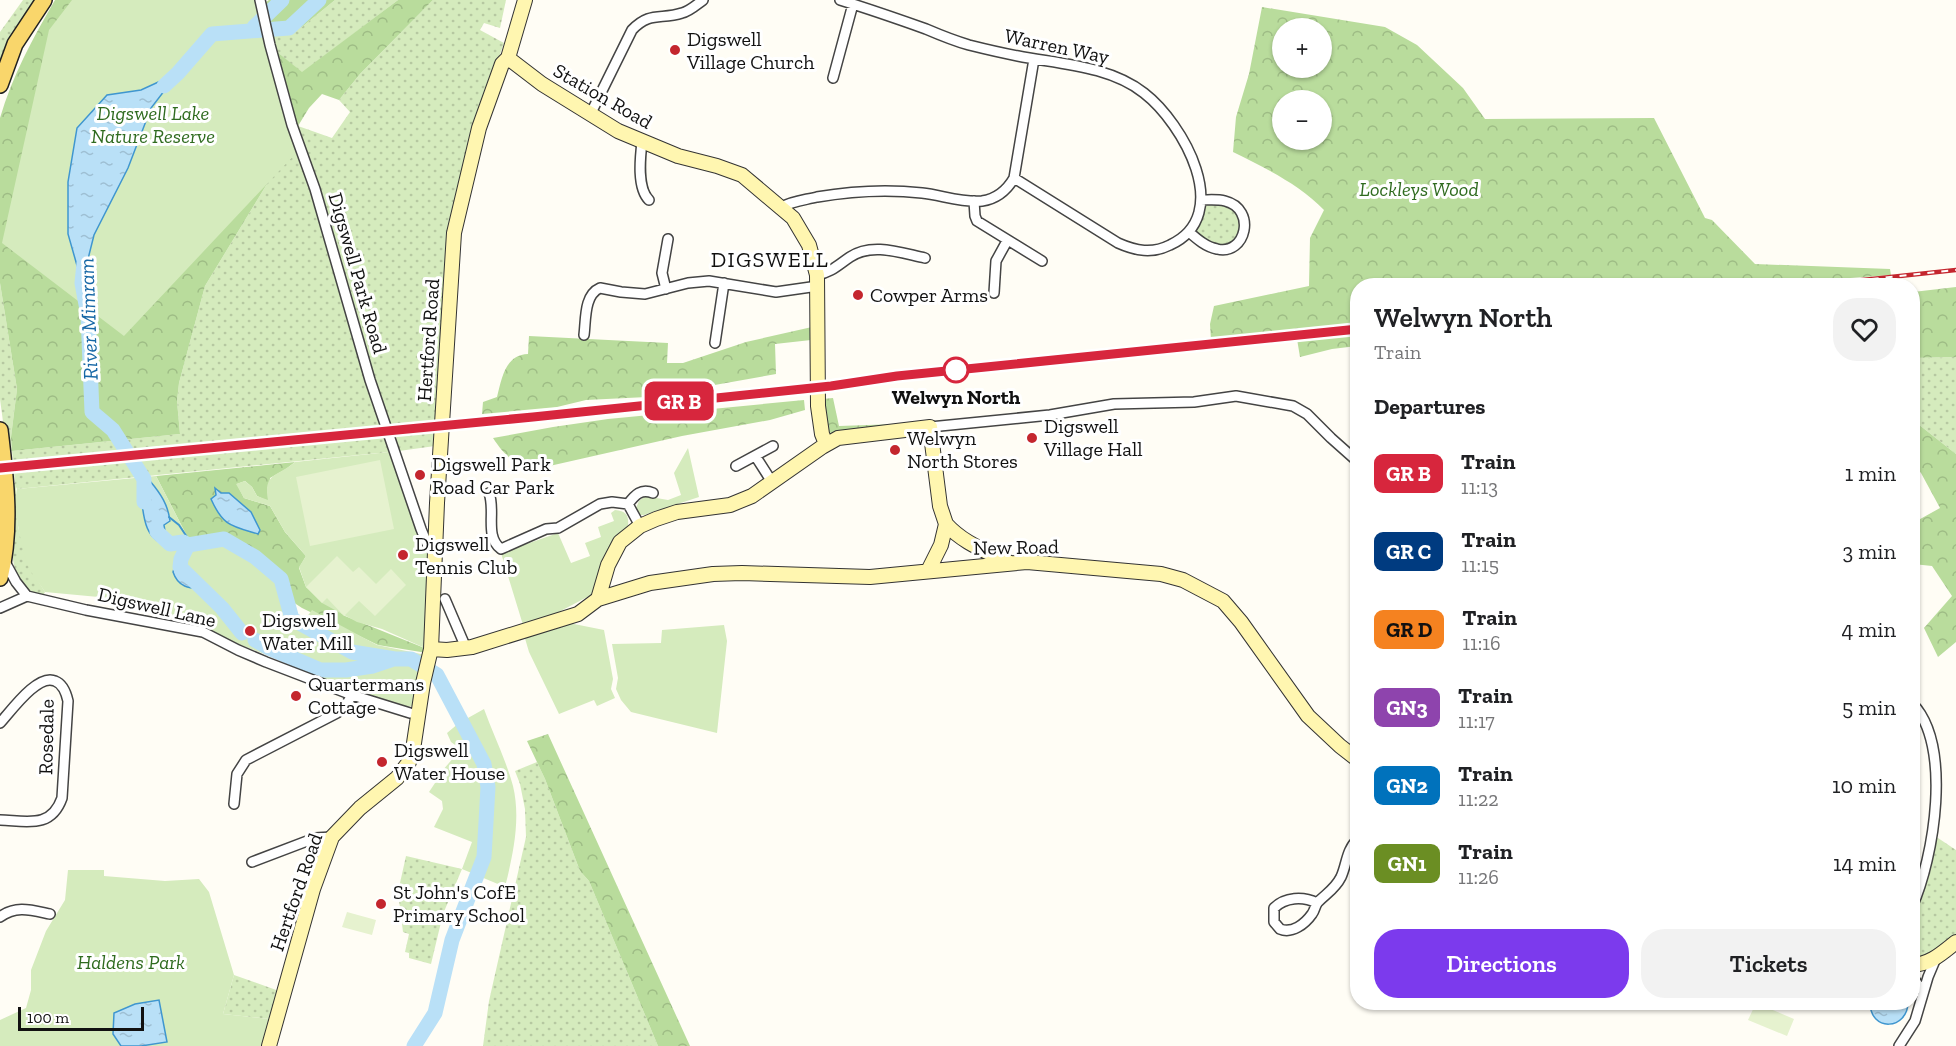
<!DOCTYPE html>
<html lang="en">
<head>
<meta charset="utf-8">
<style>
	:root { --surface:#fff; --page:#f2f2f2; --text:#202124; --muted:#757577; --accent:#7c3aed }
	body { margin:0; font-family:"Zilla Slab",serif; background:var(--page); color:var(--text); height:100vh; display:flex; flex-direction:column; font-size:22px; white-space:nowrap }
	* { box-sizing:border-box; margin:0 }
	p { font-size:20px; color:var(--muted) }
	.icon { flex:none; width:33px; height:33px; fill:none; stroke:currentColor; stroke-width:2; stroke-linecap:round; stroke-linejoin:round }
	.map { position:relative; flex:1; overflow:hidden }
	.details { position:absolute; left:1350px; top:278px; width:570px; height:732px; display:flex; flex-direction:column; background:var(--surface); border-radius:24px; box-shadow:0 2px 4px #0004 }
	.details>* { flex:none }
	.badge { padding:0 12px; border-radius:9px; font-size:21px; line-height:39px }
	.fabs { position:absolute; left:1272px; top:18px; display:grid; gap:12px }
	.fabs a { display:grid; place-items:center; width:60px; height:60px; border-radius:50%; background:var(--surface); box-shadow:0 2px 4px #0004; font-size:30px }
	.scale { position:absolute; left:18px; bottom:15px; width:126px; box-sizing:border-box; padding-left:6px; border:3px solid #111; border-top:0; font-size:16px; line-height:21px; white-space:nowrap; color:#111; -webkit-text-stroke:4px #fff; paint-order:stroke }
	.map>.badge { position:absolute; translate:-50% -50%; box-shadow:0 0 0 3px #fff }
	h2 { padding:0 24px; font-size:22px; line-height:54px }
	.round { display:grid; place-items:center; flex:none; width:63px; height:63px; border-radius:24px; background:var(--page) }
	.headline { display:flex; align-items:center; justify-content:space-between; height:102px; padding:0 24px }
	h1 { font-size:28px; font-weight:600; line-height:45px }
	.cta { display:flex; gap:12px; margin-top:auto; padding:12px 24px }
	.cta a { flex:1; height:69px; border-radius:24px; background:var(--accent); color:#fff; font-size:24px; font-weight:600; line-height:69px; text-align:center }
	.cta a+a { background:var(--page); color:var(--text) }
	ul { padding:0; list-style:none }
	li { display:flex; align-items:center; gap:18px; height:78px; padding:0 24px }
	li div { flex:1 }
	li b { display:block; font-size:22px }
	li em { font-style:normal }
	li .badge { min-width:66px; font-weight:700; text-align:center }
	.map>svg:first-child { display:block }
	.grass { fill:url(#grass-dots) }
	.forest { fill:url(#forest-crowns); fill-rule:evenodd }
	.park { fill:#d5ebbd }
	.pitch { fill:#e6f2cf }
	.water { fill:url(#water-ripples); stroke:#3f96cf; stroke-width:1.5 }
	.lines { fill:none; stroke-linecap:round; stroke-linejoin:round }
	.stream { stroke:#3f96cf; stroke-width:2 }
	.river { stroke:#b9e0f7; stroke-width:15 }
	.street-casing { stroke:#444; stroke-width:12 }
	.secondary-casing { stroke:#333; stroke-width:16 }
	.primary-casing { stroke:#222; stroke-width:18 }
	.street { stroke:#fff; stroke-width:9 }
	.secondary { stroke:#fff6b0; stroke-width:14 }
	.primary { stroke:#f9d66b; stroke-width:15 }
	.rail-casing { stroke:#c4262e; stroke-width:4.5 }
	.rail { stroke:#fff; stroke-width:2; stroke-dasharray:7; stroke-linecap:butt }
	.line-casing { stroke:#fff; stroke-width:14 }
	.line { stroke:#d7263d; stroke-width:9 }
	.poi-dot { fill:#c4262e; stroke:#fff; stroke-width:2 }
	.stop-dot { fill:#fff; stroke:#d7263d; stroke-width:3 }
	.labels { text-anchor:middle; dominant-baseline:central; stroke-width:6; stroke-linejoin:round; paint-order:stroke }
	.poi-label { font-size:20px; fill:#111; stroke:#fff; text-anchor:start }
	.street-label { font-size:20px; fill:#111; stroke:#fff }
	.park-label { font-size:20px; font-style:italic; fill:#2f6b1f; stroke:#fff }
	.stop-label { font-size:20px; font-weight:bold; fill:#111; stroke:#fff }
	.water-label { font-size:21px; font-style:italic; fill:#1768a6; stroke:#fff }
	.quarter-label { font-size:22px; letter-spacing:1.5px; fill:#111; stroke:#fff }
</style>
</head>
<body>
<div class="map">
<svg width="1956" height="1046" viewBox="0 0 1956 1046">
	<defs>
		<pattern id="grass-dots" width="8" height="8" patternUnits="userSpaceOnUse" patternTransform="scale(1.5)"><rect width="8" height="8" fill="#d5ebbd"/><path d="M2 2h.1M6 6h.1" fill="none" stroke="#b6c8a1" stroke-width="1.8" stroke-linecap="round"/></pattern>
		<pattern id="forest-crowns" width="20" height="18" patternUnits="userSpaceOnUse" patternTransform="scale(1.5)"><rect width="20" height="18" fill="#b9dc9c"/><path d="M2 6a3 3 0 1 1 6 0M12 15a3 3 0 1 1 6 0" fill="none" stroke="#9ebc85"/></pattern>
		<pattern id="water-ripples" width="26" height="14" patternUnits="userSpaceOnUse" patternTransform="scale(1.5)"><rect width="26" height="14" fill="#b9e0f7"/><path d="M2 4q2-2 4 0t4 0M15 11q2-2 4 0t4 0" fill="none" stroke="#9ebfd3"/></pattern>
	</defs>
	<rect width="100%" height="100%" fill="#fffdf5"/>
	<!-- grass -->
	<path class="grass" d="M23 0H42L0 76V32Z
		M335 0H398L302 73 276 51 273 33 302 27Z
		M433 0H506L500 28 484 23 480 30 504 43 476 122 459 181 450 235 435 446 399 451 374 379 298 126 332 138 350 112 339 100 360 74Z
		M296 153 312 194 389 452 17 489 16 487 18 527 30 568 45 592 43 596C11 587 12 559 12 531 12 515 11 500 11 484L15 483 12 451 7 452 0 399V283L17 389 11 437 12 451 180 434 177 401 179 383 205 286 270 179Z
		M1218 203C1222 204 1229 205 1232 207 1254 222 1233 267 1196 232L1204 206Z
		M1956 357V454L1913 420 1912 358Z
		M537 762 545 779 580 871 589 881 658 1046H483L489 1001 526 837 525 809 520 784 515 771Z
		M1932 837 1938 838 1956 850V942L1913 965V907Z
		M406 856 462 869 443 914 431 964 409 958V953L405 952 409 934 403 932 398 892Z
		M234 975 279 991 270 1019 223 1014Z"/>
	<!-- forest -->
	<path class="forest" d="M55 0H257L274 75 296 153 270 179 205 286 179 383 177 401 180 434 12 451 11 437 17 389 0 283V118C12 76 33 38 55 0Z
		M269 0H335L302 27 273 33 266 2Z
		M398 0H433L360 74 339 100 322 94 309 108 298 126 287 97 276 51 302 72Z
		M1262 7 1385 27 1417 45 1463 88 1485 119 1654 118 1705 218 1712 220 1755 264 1890 269 1891 275 1796 282V285H1358L1357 346 1332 349 1300 357 1296 333 1211 340 1210 324 1214 306 1309 286 1310 238 1324 210C1299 184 1265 168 1233 152L1236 117 1249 74ZM1282 28H1322V68H1282ZM1282 100H1322V140H1282Z
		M1956 287V357L1913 358V292Z
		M812 327 811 340 775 344 776 374 647 397 586 400 557 407 482 414 483 402 497 397C502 378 505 355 528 354L529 336 668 343 667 363H683L746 342Z
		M833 398 839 426 897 424V427L834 435 825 429 822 399Z
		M804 400 805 410 770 420 682 436 545 467C517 465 509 462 493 438L553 427 608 419Z
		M1913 420 1956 454V642L1938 657 1924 628 1952 596 1932 566 1913 564V523L1940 508 1921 473 1913 464Z
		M295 462 286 469 270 478 268 501 257 496 252 487 245 481 237 484 244 498 270 506 285 532 306 556 299 568 306 587 345 616 427 649V653L378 645 302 608 264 583 188 538 156 476Z
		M548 734 690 1046H658L589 881 580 871 545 779 527 741Z"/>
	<!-- park -->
	<path class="park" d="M72 0H257L274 75 296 153 124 336 2 243 49 30Z
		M688 448 699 497 644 515H640L636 508 639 501 645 496 668 500 681 495 674 473Z
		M389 452 432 567 427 649 382 629 357 622 322 603 306 587 299 567 306 556 285 532 270 506 244 498 236 484 245 481 252 487 257 496 268 500C263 473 277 477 295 462Z
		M156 476 188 538 224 541 254 559 280 580 291 620 300 626 312 610 377 645 426 655 414 706 399 707 351 692 283 661 120 599 45 592C40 584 33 576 29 568 21 547 13 510 17 489Z
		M615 510C627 511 629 516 628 527L591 595 553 615 523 625 501 553 558 533 571 563 590 556 585 543 601 537 598 527 614 521 611 513Z
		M569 623 604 630 613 679 611 689 615 698 597 706 594 700 559 714 529 652 524 635Z
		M724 625 727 641 717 733 631 712 621 700 616 689 618 678 612 644 661 643 662 630Z
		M484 709C493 734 506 760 513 786 521 819 513 855 505 887L462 869 472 842 434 827 443 809 442 801 429 792 437 780 443 782 447 776 442 771 455 756 453 754 458 747 451 742 447 733 459 723Z
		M68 870H104V876L165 881 199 879 209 892 234 975 223 1014 270 1019 262 1046H0V1020L26 1008 31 990V970L46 931 65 900Z"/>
	<!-- pitch -->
	<path class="pitch" d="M380 460 394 529 310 546 296 477Z
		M337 556 353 572 359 567 376 584 391 569 406 585 375 616 359 601 344 616 327 598 322 603 306 587Z
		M347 912 376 920 372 935 342 927Z
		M1756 1003 1794 1019 1787 1036 1748 1020Z"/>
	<!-- water -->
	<path class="water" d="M178 73 151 108 128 168 94 235 82 283 68 234V182L77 128 107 95 141 90Z
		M150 481C161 494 168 505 170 521L164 525 166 537 171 544C141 545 143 506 140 485L144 482Z
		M215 488 221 493H229L251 512 260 530 258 534C231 526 223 526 211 499L216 495Z
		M177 559H181L182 563 205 586 203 588C189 589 178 587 173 572Z
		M159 1000 167 1042 141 1046H121L113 1034 114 1013 135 1004Z
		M1870 1002H1908C1908 1030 1870 1033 1870 1002Z"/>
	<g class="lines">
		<!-- stream -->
		<path class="stream" d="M169 517 179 525 189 540 188 545"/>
		<!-- river -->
		<path class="river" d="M254 27 282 0
			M164 86 178 73 212 34 289 28 319 0
			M84 263 82 283 88 315 92 412 113 430 144 479V502
			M157 532 170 544 183 542 188 545 224 539 255 557 281 579 292 619 352 652 395 659H411L437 675 484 764 488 787 484 857 452 940 435 1013 414 1046
			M188 545 181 559 180 567 222 608 242 633
			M255 640 269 648 320 670H346L373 666 391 660"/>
		<!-- street casing -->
		<g class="street-casing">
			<path id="street" d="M260 0 270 45 292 125 315 189 370 380 421 529 428 546 435 550
				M840 0C869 9 898 19 926 29 940 35 955 41 969 45 985 49 1002 53 1018 56 1060 64 1110 66 1144 93 1183 123 1235 215 1170 245 1152 254 1136 251 1118 243L1014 178
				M833 78 853 4
				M590 115 632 30C650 11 661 20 682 13 690 11 696 5 703 0
				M642 142C640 159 637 188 649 200
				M974 201 975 216 977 221 1042 261
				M782 207C792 201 805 200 817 197 852 191 887 189 922 193 941 195 963 203 982 201 996 199 1007 190 1014 178L1034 59
				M1189 232C1197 239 1206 247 1217 249 1246 256 1257 209 1225 201 1217 199 1209 200 1201 200
				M817 275C832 272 838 265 850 257 872 242 901 253 925 258
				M666 289 662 273 668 239
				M994 293 996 261 1007 241
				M584 335C586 319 584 295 600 288L621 292 645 294 688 283 709 281 776 292 818 286
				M715 343 724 283
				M930 427 1050 415 1114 404 1194 402 1236 396 1293 406 1307 414 1331 438 1358 462
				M756 457 772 482
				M736 466 773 446
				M489 493C496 511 484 536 501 549L546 529 558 528 600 504 612 502 628 504C635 495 641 488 653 493
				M628 504 640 526
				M4 560 16 582 27 596
				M445 599 466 648
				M0 608 27 596 86 610 203 632 238 650 266 662 352 695 410 713
				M1912 703C1953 745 1934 858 1912 907
				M0 723C11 711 38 673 55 681 63 684 66 692 68 701L62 798C51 829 27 821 0 820
				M234 804 237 774 246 760 337 713 346 705 352 695
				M252 862 315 838 332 837
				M1317 903C1303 896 1285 897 1274 908V922L1280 929C1292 934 1305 924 1312 914 1315 910 1315 905 1318 902 1327 893 1335 889 1341 877 1347 864 1346 850 1358 839
				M0 917C16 905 31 910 50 914
				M1912 976 1923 992
				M1899 1046 1915 1021 1928 977 1936 958"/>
		</g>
		<!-- secondary casing -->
		<g class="secondary-casing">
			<path id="secondary" d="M508 58 542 84 618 131 678 156 717 166 742 175 793 218 809 245 817 275 818 406 822 434 826 444
				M946 524C964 544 987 551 1010 563
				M598 599 650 583 713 574 742 573 870 577 1027 562 1161 574 1183 580 1223 601 1241 622 1308 716 1340 746 1358 760
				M431 649 447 650 472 647 578 614 598 599 608 565 620 542 640 526 656 519 677 512 730 505 752 496 822 447 838 438 930 427 940 506 946 524 941 545 928 571
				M1912 965C1931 964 1942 953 1956 942
				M269 1046 313 889 332 837 360 808 397 778 409 762 414 743 423 683 431 649 437 503 454 233 479 128 502 64 508 58 525 0"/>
		</g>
		<!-- primary casing -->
		<g class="primary-casing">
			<path id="primary" d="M0 85 15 44 44 0
				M0 430C6 479 12 529 0 578"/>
		</g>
		<!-- street -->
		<use href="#street" class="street"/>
		<!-- secondary -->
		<use href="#secondary" class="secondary"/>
		<!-- primary -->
		<use href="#primary" class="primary"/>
		<!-- rail casing -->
		<g class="rail-casing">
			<path id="rail" d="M1816 285 1956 270
				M0 468C429 427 858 382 1286 336"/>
		</g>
		<!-- rail -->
		<use href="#rail" class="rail"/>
	</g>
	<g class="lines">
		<!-- line casing -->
		<g class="line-casing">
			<path id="line" d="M0 468 533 417 831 386 897 376 1358 329"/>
		</g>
		<!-- line -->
		<use href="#line" class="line"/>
	</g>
	<!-- markers -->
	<g class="poi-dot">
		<circle cx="675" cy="50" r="6"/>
		<circle cx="858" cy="295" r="6"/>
		<circle cx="1032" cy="438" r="6"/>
		<circle cx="895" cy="450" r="6"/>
		<circle cx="420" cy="475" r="6"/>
		<circle cx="403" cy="555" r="6"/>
		<circle cx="250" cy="631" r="6"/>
		<circle cx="296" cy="696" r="6"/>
		<circle cx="382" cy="762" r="6"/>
		<circle cx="381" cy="904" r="6"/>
	</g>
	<circle class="stop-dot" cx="956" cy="370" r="12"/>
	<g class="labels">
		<!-- poi labels -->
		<g class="poi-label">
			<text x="687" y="39">Digswell<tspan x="687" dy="23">Village Church</tspan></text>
			<text x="870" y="295">Cowper Arms</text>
			<text x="1044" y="426">Digswell<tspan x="1044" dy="23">Village Hall</tspan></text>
			<text x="907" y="438">Welwyn<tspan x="907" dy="23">North Stores</tspan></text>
			<text x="432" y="464">Digswell Park<tspan x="432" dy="23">Road Car Park</tspan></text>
			<text x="415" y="544">Digswell<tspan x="415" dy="23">Tennis Club</tspan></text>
			<text x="262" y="620">Digswell<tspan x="262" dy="23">Water Mill</tspan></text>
			<text x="308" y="684">Quartermans<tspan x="308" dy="23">Cottage</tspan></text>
			<text x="394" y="750">Digswell<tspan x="394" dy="23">Water House</tspan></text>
			<text x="393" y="892">St John's CofE<tspan x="393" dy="23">Primary School</tspan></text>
		</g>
		<!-- street labels -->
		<g class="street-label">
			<text transform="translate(1057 46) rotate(12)">Warren Way</text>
			<text transform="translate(603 96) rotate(30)">Station Road</text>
			<text transform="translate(358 273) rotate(74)">Digswell Park Road</text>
			<text transform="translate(428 340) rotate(-86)">Hertford Road</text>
			<text transform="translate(1016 547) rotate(-1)">New Road</text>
			<text transform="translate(157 607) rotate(13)">Digswell Lane</text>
			<text transform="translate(46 737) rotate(-89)">Rosedale</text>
			<text transform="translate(296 892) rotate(-71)">Hertford Road</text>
		</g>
		<!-- park labels -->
		<g class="park-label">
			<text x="153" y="113">Digswell Lake<tspan x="153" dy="23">Nature Reserve</tspan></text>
			<text x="1419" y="189">Lockleys Wood</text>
			<text x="131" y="962">Haldens Park</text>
		</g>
		<!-- stop labels -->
		<g class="stop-label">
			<text x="956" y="397">Welwyn North</text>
		</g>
		<!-- water labels -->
		<g class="water-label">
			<text transform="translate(88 319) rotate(-92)">River Mimram</text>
		</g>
		<!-- quarter labels -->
		<g class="quarter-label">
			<text x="770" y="259">DIGSWELL</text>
		</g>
	</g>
</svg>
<div class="fabs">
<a>+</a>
<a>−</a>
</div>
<div class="scale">100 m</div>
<b class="badge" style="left:679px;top:401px;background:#d7263d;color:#fff">GR B</b>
<section class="details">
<div class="headline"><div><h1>Welwyn North</h1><p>Train</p></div><a class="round"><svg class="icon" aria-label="heart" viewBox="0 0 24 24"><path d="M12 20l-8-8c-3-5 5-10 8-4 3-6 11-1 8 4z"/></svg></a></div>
<h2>Departures</h2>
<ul>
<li><span class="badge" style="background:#d7263d;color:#fff">GR B</span><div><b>Train</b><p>11:13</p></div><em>1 min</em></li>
<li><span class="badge" style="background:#003b80;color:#fff">GR C</span><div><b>Train</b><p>11:15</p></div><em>3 min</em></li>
<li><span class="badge" style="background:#f58220;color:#111">GR D</span><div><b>Train</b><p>11:16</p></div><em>4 min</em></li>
<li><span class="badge" style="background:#8e44ad;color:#fff">GN3</span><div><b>Train</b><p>11:17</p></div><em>5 min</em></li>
<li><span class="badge" style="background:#0072bc;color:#fff">GN2</span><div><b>Train</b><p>11:22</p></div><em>10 min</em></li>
<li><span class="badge" style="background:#6b8e23;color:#fff">GN1</span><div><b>Train</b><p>11:26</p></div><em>14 min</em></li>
</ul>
<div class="cta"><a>Directions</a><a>Tickets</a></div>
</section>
</div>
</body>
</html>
